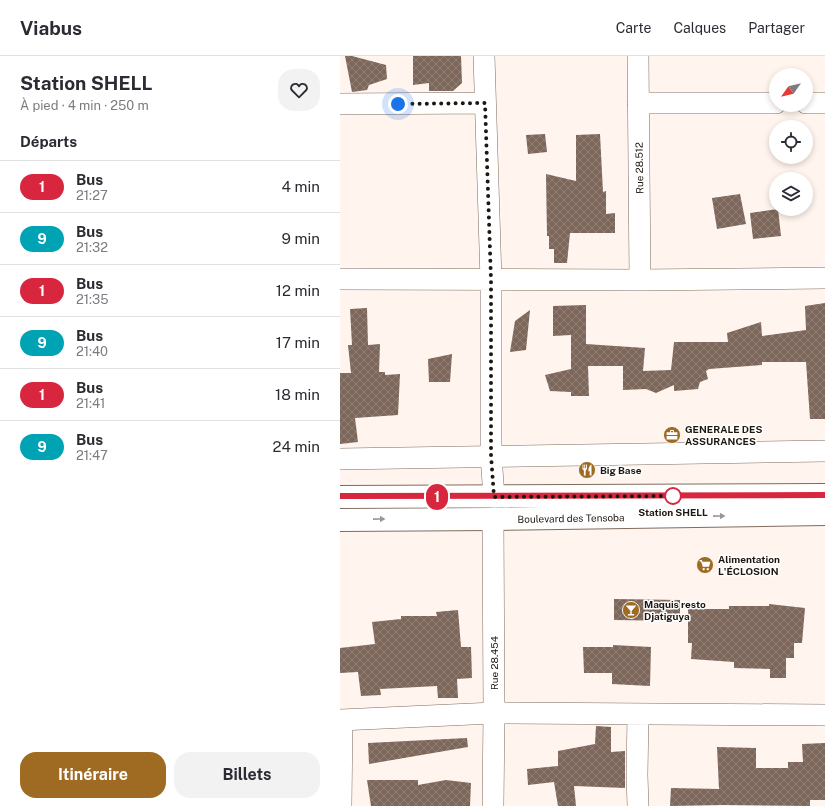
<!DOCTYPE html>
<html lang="fr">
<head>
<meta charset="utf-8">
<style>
	:root { --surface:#fff; --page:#f2f2f3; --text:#2b2b33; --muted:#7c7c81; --line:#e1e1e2; --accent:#9f6b22 }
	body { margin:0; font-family:"Public Sans",sans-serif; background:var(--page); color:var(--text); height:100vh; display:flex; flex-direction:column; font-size:15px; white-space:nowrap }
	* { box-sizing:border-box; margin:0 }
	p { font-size:13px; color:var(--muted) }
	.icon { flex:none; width:22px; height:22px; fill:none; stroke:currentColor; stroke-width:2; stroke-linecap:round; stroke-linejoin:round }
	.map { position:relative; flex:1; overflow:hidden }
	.sheet { display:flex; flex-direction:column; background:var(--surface); width:340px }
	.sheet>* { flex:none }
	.badge { padding:0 8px; border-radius:13px; font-size:14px; line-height:26px }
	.needle { width:26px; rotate:236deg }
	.fabs { position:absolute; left:429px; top:12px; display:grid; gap:8px }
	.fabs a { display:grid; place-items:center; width:44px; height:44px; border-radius:50%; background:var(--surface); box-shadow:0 2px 6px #0003; font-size:20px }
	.you { position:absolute; width:20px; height:20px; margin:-10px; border:3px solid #fff; border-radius:50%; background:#1a73e8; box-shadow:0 0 0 6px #1a73e833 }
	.map>.badge { position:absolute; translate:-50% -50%; box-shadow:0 0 0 2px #fff }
	h2 { padding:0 20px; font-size:15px; line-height:36px }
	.round { display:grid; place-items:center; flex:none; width:42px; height:42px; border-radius:16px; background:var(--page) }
	.summary { display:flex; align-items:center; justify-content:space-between; height:68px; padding:0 20px }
	h1 { font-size:19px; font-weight:700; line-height:30px }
	.action { display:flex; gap:8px; margin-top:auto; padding:8px 20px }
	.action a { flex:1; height:46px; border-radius:16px; background:var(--accent); color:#fff; font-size:16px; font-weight:700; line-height:46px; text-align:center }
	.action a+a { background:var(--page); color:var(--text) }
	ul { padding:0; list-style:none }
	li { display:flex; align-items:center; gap:12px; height:52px; padding:0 20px; border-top:1px solid var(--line) }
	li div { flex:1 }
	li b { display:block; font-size:15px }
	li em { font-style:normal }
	li .badge { min-width:44px; font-weight:700; text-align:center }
	header { display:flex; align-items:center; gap:24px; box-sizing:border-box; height:56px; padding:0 20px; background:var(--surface); border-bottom:1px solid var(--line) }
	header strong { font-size:19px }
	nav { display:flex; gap:22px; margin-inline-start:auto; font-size:14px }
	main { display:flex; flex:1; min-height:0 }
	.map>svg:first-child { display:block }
	.building { fill:url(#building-cross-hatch) }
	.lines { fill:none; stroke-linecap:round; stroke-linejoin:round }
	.minor-casing { stroke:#806b5d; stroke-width:22 }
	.primary-casing { stroke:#806b5d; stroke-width:24 }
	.minor { stroke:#fff; stroke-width:21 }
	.primary { stroke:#fff; stroke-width:22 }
	.oneway { fill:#9a9693 }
	.line-casing { stroke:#fff; stroke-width:9 }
	.line { stroke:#d7263d; stroke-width:6 }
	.walk { stroke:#1e1610; stroke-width:4; stroke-dasharray:0 7.2 }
	.stop-dot { fill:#fff; stroke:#d7263d; stroke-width:2 }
	.labels { text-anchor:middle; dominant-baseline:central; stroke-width:3; stroke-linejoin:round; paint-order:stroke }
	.street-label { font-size:10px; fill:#1e1610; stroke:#fff }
	.poi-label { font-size:10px; font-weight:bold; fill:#1e1610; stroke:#fff; text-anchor:start }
	.stop-label { font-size:10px; font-weight:bold; fill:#1e1610; stroke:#fff }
</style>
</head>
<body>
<header>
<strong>Viabus</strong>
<nav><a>Carte</a><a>Calques</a><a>Partager</a></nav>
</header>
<main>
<section class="sheet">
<div class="summary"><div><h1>Station SHELL</h1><p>À pied · 4 min · 250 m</p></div><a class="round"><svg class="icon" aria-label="heart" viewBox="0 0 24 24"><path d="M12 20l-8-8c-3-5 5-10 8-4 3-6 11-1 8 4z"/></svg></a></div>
<h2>Départs</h2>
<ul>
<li><span class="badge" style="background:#d7263d;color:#fff">1</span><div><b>Bus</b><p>21:27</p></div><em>4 min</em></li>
<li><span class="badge" style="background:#00a3b4;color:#fff">9</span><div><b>Bus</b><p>21:32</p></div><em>9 min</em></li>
<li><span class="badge" style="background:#d7263d;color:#fff">1</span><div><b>Bus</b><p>21:35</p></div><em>12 min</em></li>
<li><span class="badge" style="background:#00a3b4;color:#fff">9</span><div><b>Bus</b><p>21:40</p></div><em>17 min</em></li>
<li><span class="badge" style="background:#d7263d;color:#fff">1</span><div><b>Bus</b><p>21:41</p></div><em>18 min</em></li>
<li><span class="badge" style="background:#00a3b4;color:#fff">9</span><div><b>Bus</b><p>21:47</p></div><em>24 min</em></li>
</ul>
<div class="action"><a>Itinéraire</a><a>Billets</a></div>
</section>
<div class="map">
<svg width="485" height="750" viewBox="0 0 485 750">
	<defs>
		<pattern id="building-cross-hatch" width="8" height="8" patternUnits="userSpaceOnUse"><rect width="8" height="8" fill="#7d665a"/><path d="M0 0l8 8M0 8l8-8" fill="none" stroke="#907f76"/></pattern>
	</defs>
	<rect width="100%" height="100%" fill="#fff5ee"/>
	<!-- building -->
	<path class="building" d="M5 0H12L46 9 47 23 29 29 27 34 12 36Z
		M73 0H121L122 27 113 35H89V27L73 29Z
		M205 78 207 96 188 98 186 79Z
		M260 78 263 136 266 135V158L275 157V177H230L227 207H214V193H209V180H207L206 118 236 125V79Z
		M400 138 406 168 377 173 372 142Z
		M438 153 441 180 413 183 410 157Z
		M485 247V363H470L466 306H422V309L369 313 366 315 368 323 360 326 358 333 334 335V329L316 337 306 333 283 334V310H248L249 340H231V336L210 335 205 319 231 313V279L213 280V250L246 249V288L305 292 303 315 331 314 334 286H388L387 277 421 266 422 280 466 274 465 250Z
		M27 252 28 289 40 288 39 316H45V319L60 318 58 359 15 362 18 386 0 388V317H11L8 289H12L10 253Z
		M190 254 186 294 170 296 175 265Z
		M112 298 110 326H89L88 303Z
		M274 543 340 544V565L274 564Z
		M429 548 465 552 462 587H454V602H446V622H430V613L394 612V606L351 603 352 587H348V553H389V550H429Z
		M118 554 121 591H131L132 622 117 623 118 642H98L97 630 40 633 41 639 21 640 18 616 0 617V592L35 588 32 566 61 563V560H97L96 556Z
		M273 589 311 591 310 630 272 628V617H244L243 591H273Z
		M256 670 271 671V696L285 695V732L234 730 236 750H218L214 726 188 729 187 713 218 710V695L255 688Z
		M127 682 128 691 29 708 28 687Z
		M485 687V744H470V750L383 749 330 750 331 732 379 733 377 691 416 692V712H448V706H463L462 688Z
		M27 724H78V729L106 724 131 727 130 750H31Z"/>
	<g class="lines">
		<!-- minor casing -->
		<g class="minor-casing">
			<path id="minor" d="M144 0 151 224V399L154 441
				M298 0 300 224
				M298 47H436
				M466 47H485
				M0 48 145 47
				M0 223 300 224 485 222
				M0 403 485 395
				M298 659 297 719 298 750
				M0 664 154 657 485 659
				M1 750 2 664
				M153 750 154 657 153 463"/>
		</g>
		<!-- primary casing -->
		<g class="primary-casing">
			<path id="primary" d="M0 441 485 439
				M0 464 153 463 485 458"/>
		</g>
		<!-- minor -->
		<use href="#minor" class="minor"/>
		<!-- primary -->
		<use href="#primary" class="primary"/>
	</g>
	<!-- one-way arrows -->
	<defs><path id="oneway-solid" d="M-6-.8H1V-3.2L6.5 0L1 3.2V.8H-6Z"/></defs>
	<g class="oneway">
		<use href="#oneway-solid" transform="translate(379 460) rotate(-1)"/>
		<use href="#oneway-solid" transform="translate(39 463) rotate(-1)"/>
	</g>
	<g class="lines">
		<!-- line casing -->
		<g class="line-casing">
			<path id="line" d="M0 440 485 439"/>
		</g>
		<!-- line -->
		<use href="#line" class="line"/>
		<!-- walk -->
		<path class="walk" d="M58 48 145 47 151 224V399L154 441 333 440"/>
	</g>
	<!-- icons -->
	<defs>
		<g id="office-disc" transform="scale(0.9)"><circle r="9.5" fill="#9f6b22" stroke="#fff"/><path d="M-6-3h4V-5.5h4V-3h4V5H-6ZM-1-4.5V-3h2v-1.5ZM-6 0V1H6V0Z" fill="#fff"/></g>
		<g id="restaurant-disc" transform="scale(0.9)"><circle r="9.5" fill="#9f6b22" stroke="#fff"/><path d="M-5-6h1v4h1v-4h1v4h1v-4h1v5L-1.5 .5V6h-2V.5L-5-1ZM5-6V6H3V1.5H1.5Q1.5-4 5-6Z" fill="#fff"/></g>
		<g id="supermarket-disc" transform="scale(0.9)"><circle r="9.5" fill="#9f6b22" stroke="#fff"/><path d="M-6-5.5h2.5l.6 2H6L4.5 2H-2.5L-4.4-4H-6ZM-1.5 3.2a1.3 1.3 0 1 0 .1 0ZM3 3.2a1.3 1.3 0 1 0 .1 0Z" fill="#fff"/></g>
		<g id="bar-disc" transform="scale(0.9)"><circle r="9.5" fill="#9f6b22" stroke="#fff"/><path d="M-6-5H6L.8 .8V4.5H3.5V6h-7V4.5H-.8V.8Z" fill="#fff"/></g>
	</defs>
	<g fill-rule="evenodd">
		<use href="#office-disc" x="332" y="379"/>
		<use href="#restaurant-disc" x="247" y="414"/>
		<use href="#supermarket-disc" x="365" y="509"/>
		<use href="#bar-disc" x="291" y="554"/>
	</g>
	<!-- markers -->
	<circle class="stop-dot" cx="333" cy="440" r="8"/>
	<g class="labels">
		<!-- street labels -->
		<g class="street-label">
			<text transform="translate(299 112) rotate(-91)">Rue 28.512</text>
			<text transform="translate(231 462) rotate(-1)">Boulevard des Tensoba</text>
			<text transform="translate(154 607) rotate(-90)">Rue 28.454</text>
		</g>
		<!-- poi labels -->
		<g class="poi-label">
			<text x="345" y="373">GENERALE DES<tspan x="345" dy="12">ASSURANCES</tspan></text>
			<text x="260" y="414">Big Base</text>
			<text x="378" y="503">Alimentation<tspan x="378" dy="12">L'ÉCLOSION</tspan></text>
			<text x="304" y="548">Maquis resto<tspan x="304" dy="12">Djatiguya</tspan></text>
		</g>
		<!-- stop labels -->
		<g class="stop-label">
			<text x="333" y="456">Station SHELL</text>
		</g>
	</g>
</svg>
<div class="fabs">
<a><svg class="needle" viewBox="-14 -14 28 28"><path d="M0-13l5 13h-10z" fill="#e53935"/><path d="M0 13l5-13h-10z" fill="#7c7c81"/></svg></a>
<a><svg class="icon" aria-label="locate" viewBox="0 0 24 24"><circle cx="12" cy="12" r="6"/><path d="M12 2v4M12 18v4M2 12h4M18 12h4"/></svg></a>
<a><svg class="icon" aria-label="layers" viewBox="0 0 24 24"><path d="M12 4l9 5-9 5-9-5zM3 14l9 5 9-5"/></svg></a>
</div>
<div class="you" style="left:58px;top:48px"></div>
<b class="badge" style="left:97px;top:441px;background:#d7263d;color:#fff">1</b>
</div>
</main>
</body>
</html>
